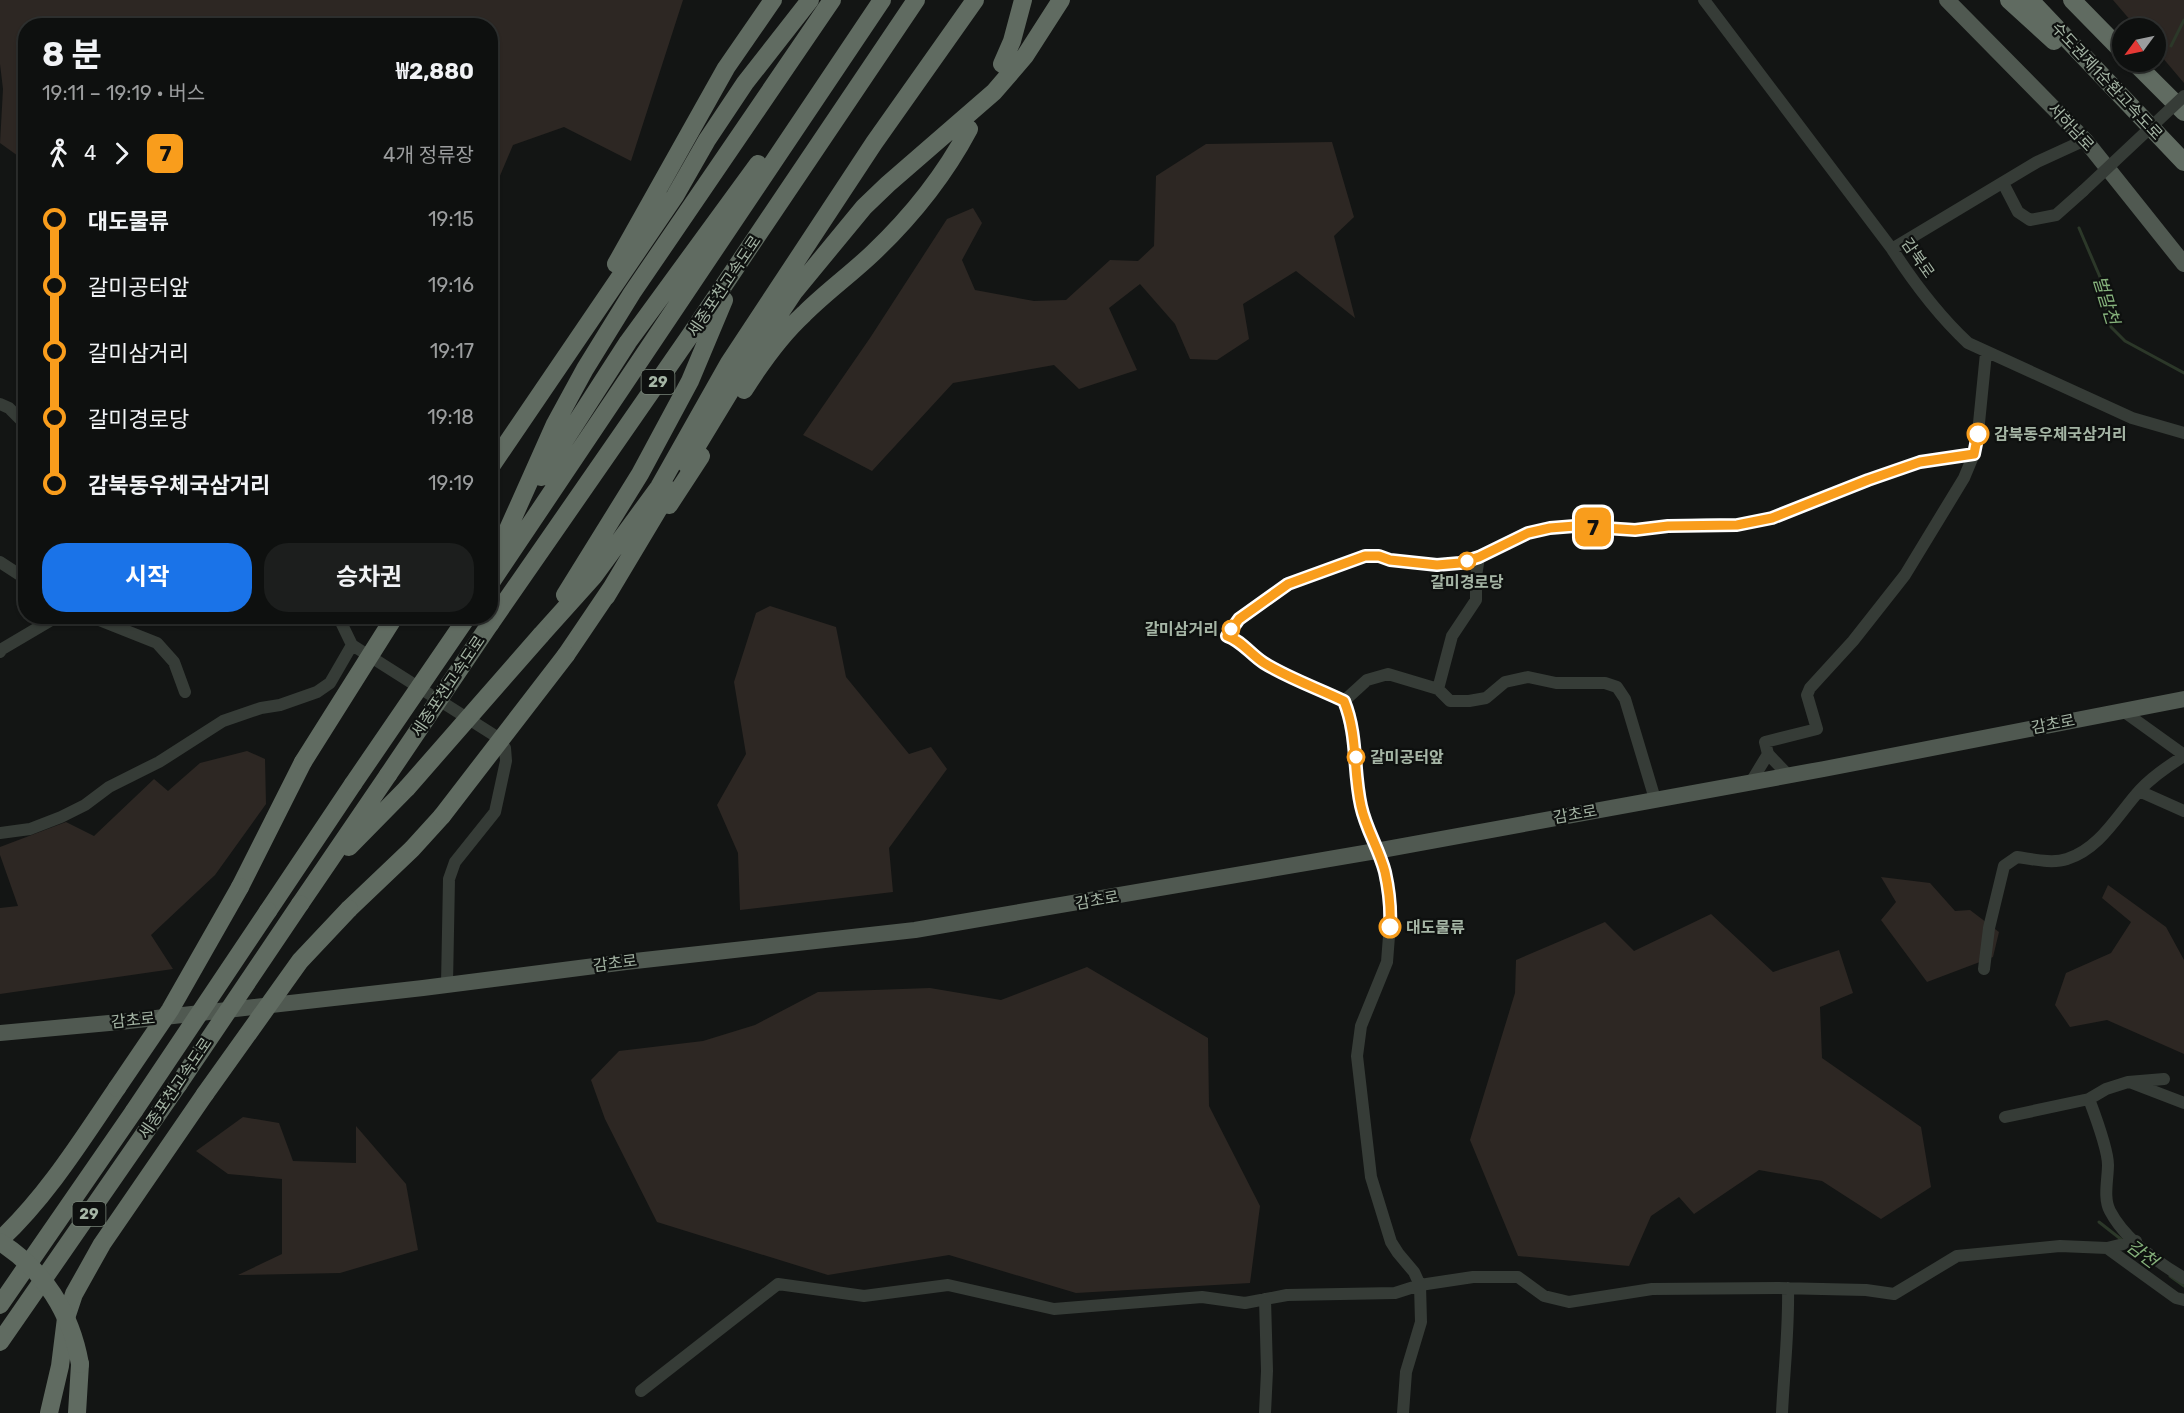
<!DOCTYPE html>
<html lang="ko">
<head>
<meta charset="utf-8">
<style>
	:root { --surface:#0e100f; --page:#1c1e1d; --text:#f1f3f6; --muted:#9b9d9e; --line:#2e302f; --accent:#1a73e8 }
	body { margin:0; font-family:Rubik,"Noto Sans KR",sans-serif; background:var(--page); color:var(--text); height:100vh; display:flex; flex-direction:column; font-size:22px; white-space:nowrap }
	* { box-sizing:border-box; margin:0 }
	p { font-size:20px; color:var(--muted) }
	.icon { flex:none; width:33px; height:33px; fill:none; stroke:currentColor; stroke-width:2; stroke-linecap:round; stroke-linejoin:round }
	.map { position:relative; flex:1; overflow:hidden }
	.side { position:absolute; left:18px; top:18px; width:480px; height:606px; display:flex; flex-direction:column; background:var(--surface); border-radius:24px; box-shadow:0 2px 4px #0004,0 0 0 2px var(--line) }
	.side>* { flex:none }
	.badge { padding:0 12px; border-radius:9px; font-size:21px; line-height:39px }
	.needle { width:39px; rotate:237deg }
	.fabs { position:absolute; left:2112px; top:18px; display:grid; gap:12px }
	.fabs a { display:grid; place-items:center; width:54px; height:54px; border-radius:50%; background:var(--surface); box-shadow:0 2px 4px #0004,0 0 0 2px var(--line); font-size:30px }
	.map>.badge { position:absolute; translate:-50% -50%; box-shadow:0 0 0 3px #fff }
	.legs { display:flex; align-items:center; gap:9px; height:66px; padding:0 24px; font-size:20px }
	.legs p { margin-inline-start:auto }
	.summary { display:flex; align-items:center; justify-content:space-between; height:102px; padding:0 24px }
	h1 { font-size:33px; font-weight:700; line-height:45px }
	.action { display:flex; gap:12px; margin-top:auto; padding:12px 24px }
	.action a { flex:1; height:69px; border-radius:24px; background:var(--accent); color:#fff; font-size:24px; font-weight:700; line-height:69px; text-align:center }
	.action a+a { background:var(--page); color:var(--text) }
	ul { padding:0 24px; list-style:none }
	li { display:flex; align-items:center; gap:21px; height:66px; font-size:22px }
	li i { display:grid; place-items:center; width:9px; height:100%; margin:0 8px; background:currentColor }
	li i::after { content:''; width:15px; height:15px; margin:-8px; border:4px solid; border-radius:50%; background:var(--surface) }
	li p { margin-inline-start:auto }
	li:first-child i { background:linear-gradient(#0000 50%,currentColor 0) }
	li:last-child i { background:linear-gradient(currentColor 50%,#0000 0) }
	.map>svg:first-child { display:block }
	.green { fill:#2d2723 }
	.lines { fill:none; stroke-linecap:round; stroke-linejoin:round }
	.stream { stroke:#2c3829; stroke-width:3 }
	.minor { stroke:#363c37; stroke-width:12 }
	.major { stroke:#505951; stroke-width:16 }
	.highway { stroke:#606b61; stroke-width:18 }
	.minor-bridge { stroke:#363c37; stroke-width:12 }
	.highway-bridge { stroke:#606b61; stroke-width:18 }
	.line-1-casing { stroke:#fff; stroke-width:14 }
	.line-1 { stroke:#f99d1c; stroke-width:9 }
	.stop-1-dot { fill:#fff; stroke:#f99d1c; stroke-width:3 }
	.labels { text-anchor:middle; dominant-baseline:central; stroke-width:4.5; stroke-linejoin:round; paint-order:stroke }
	.shield { fill:#0e100f; stroke:#788478; stroke-width:1.5 }
	.shield-label { font-size:15px; font-weight:bold; fill:#a5b5a5 }
	.street-label { font-size:16px; fill:#a5b5a5; stroke:#0e100f }
	.stop-label { font-size:16px; font-weight:bold; fill:#a5b5a5; stroke:#0e100f; text-anchor:start }
	.water-label { font-size:18px; font-style:italic; fill:#85b17b; stroke:#0e100f }
</style>
</head>
<body>
<div class="map">
<svg width="2184" height="1413" viewBox="0 0 2184 1413">
	<rect width="100%" height="100%" fill="#131514"/>
	<!-- green -->
	<path class="green" d="M0 0H683L631 161 564 127 513 145 491 197 490 26H26L25 161 0 143 3 89 0 64Z
		M2113 0H2184V83L2156 50V28H2137Z
		M1332 142 1354 217 1334 236 1355 318 1296 271 1243 304 1249 339 1217 360 1190 359 1175 324 1140 284 1109 308 1137 370 1079 389 1054 365 953 383 872 471 803 435 870 338 947 219 973 208 982 223 962 260 975 290 1034 301 1066 300 1110 260 1138 261 1154 246 1156 176 1206 144Z
		M770 606 836 627 846 677 909 754 931 747 947 769 889 848 893 892 740 910 738 853 717 805 746 754 734 682 756 613Z
		M247 751 265 759 266 804 215 875 151 935 173 969 0 994V908L18 906 0 855V847L66 822 94 836 154 779 168 791 200 763Z
		M1881 877 1930 883 1955 911 1970 910 1999 932 1993 957 1927 982 1881 920 1896 902Z
		M2108 885 2166 927 2184 960V1054L2107 1020 2070 1027 2055 1005 2066 973 2111 953 2131 922 2102 898Z
		M1711 914 1773 972 1839 950 1853 993 1820 1007 1822 1058 1921 1127 1931 1187 1881 1219 1822 1181 1759 1170 1694 1214 1679 1197 1651 1216 1629 1266 1518 1256 1470 1140 1515 993 1516 960 1605 922 1634 951Z
		M1087 967 1208 1038 1209 1106 1260 1206 1250 1283 1076 1293 949 1255 828 1275 657 1222 605 1119 591 1080 619 1051 703 1041 755 1025 818 992 930 988 1001 1000Z
		M243 1117 279 1123 293 1161 356 1163V1126L406 1184 418 1250 340 1273 238 1275 282 1254V1179L228 1174 196 1151Z"/>
	<g class="lines">
		<!-- stream -->
		<path class="stream" d="M2171 46 2184 20
			M2079 228 2100 277 2111 327 2125 341 2184 373
			M2099 1222 2122 1240
			M2170 1276 2184 1286"/>
		<!-- minor -->
		<path class="minor" d="M1704 0 1892 249C1914 283 1938 315 1968 343L2132 418 2184 433
			M2003 183 2018 212 2030 220 2056 215 2083 191
			M1892 249 2037 162 2085 140
			M0 404 9 408 26 425
			M0 562 26 579
			M89 616 157 643 174 662 185 692
			M338 616 352 645
			M0 652 2 649 58 616
			M1438 689 1452 636 1476 600V576L1479 557
			M1344 701 1367 680 1388 674 1438 689 1450 701H1469L1486 698 1505 682 1528 677 1556 683H1605L1617 687 1625 699 1655 799
			M2123 711 2184 755
			M1768 754 1765 742 1817 729 1807 695 1810 688 1853 641 1905 575 1964 478 1974 454
			M1751 782 1768 754 1788 775
			M2139 791 2184 811
			M0 833 30 829 61 817 85 805 109 787 159 762 223 721 261 708 280 705 317 692 330 683 352 645 497 737 505 748 506 761 495 812 455 862 449 879 447 984
			M1984 969 1989 928 2004 866 2017 857C2032 859 2052 864 2067 859 2100 849 2118 814 2140 790 2153 776 2168 766 2184 756
			M2132 1083 2184 1103
			M2089 1099C2095 1115 2108 1149 2108 1165 2108 1179 2103 1198 2110 1211 2125 1240 2157 1262 2184 1278
			M2005 1117 2089 1099 2106 1089 2128 1082 2164 1079
			M2107 1248 2176 1298 2184 1300
			M1265 1299 1267 1371 1265 1413
			M641 1391 778 1284 864 1296 948 1285 1054 1309 1202 1297 1245 1303 1287 1295 1395 1293 1420 1285 1473 1277H1518L1544 1296 1569 1302 1652 1289 1776 1288 1866 1290 1894 1294 1957 1256 2060 1246 2107 1248 2136 1241
			M1403 1413 1406 1372 1421 1322 1420 1285 1414 1272 1398 1253 1391 1242 1371 1177 1357 1056 1361 1026 1387 962 1391 910 1384 870 1366 826 1360 804 1355 754 1348 713 1344 701C1317 688 1288 679 1264 663 1250 654 1242 641 1227 636L1239 619 1288 584 1365 556H1379L1390 560 1437 565 1460 563 1479 557 1528 533 1550 528 1575 526 1635 529 1707 524 1737 525 1772 518 1868 480 1920 462 1974 454 1978 433 1986 353
			M1782 1413C1784 1371 1789 1330 1788 1288"/>
		<!-- major -->
		<path class="major" d="M1947 0 2085 140 2184 264
			M0 1033 120 1022 423 988 626 962 915 930 1376 851 1824 769 2184 699"/>
		<!-- highway -->
		<path class="highway" d="M2009 0 2054 41
			M2030 0 2184 162
			M2072 0 2122 51
			M2134 62 2184 112
			M1002 64 1012 41 1023 0
			M616 264 726 68 773 0
			M744 390C761 363 781 335 804 314 826 292 851 274 873 253 912 216 944 176 969 129
			M686 464 754 352 794 292 864 207 888 184 994 92 1025 56 1061 0
			M490 468 675 196 707 140 745 83 810 0
			M541 477 628 342 758 164
			M669 505 701 456
			M492 565 555 424 585 369 632 293 832 0
			M490 584 882 0
			M565 595 640 474 690 381 724 300
			M606 597 670 490
			M490 624 689 337 916 0
			M541 635 594 576 659 487 729 363 874 143 975 0
			M566 655 612 587
			M349 847 407 788
			M240 887 303 762
			M300 904 388 775
			M349 909 412 849 442 816
			M268 911 353 784
			M0 1240C47 1196 81 1141 117 1088
			M0 1305 134 1111
			M0 1342 178 1085
			M49 1413 60 1366 66 1318 74 1294 102 1244 205 1094
			M77 1413 80 1364"/>
		<!-- minor-bridge -->
		<path class="minor-bridge" d="M2083 191 2184 96"/>
		<!-- highway-bridge -->
		<path class="highway-bridge" d="M303 762 395 616
			M388 775 490 624
			M353 784 468 616
			M407 788 541 635
			M442 816 566 655
			M178 1085 300 904
			M117 1088 170 1010 240 887
			M205 1094 300 961 349 909
			M134 1111 268 911
			M0 1242C44 1270 71 1313 80 1364"/>
	</g>
	<g class="lines">
		<!-- line-1 casing -->
		<g class="line-1-casing">
			<path id="line-1" d="M1390 927C1391 909 1389 890 1385 872 1379 849 1366 829 1361 806 1353 771 1358 735 1344 701 1317 688 1288 678 1264 663 1250 654 1242 641 1227 636L1239 619 1288 584 1365 556H1379L1390 560 1437 565 1460 563 1479 557 1528 533 1550 528 1575 526 1635 530 1668 526 1737 525 1772 518 1868 480 1920 462 1974 454 1978 434"/>
		</g>
		<!-- line-1 -->
		<use href="#line-1" class="line-1"/>
	</g>
	<!-- markers -->
	<g class="stop-1-dot">
		<circle cx="1978" cy="434" r="10"/>
		<circle cx="1467" cy="561" r="8"/>
		<circle cx="1231" cy="629" r="8"/>
		<circle cx="1356" cy="757" r="8"/>
		<circle cx="1390" cy="927" r="10"/>
	</g>
	<g class="labels">
		<!-- shield labels -->
		<g class="shield">
			<rect x="641.5" y="370" width="33" height="24" rx="4.5"/>
			<rect x="72.5" y="1202" width="33" height="24" rx="4.5"/>
		</g>
		<g class="shield-label">
			<text x="658" y="382">29</text>
			<text x="89" y="1214">29</text>
		</g>
		<!-- street labels -->
		<g class="street-label">
			<text transform="translate(2107 81) rotate(47)">수도권제1순환고속도로</text>
			<text transform="translate(2071 127) rotate(47)">서하남로</text>
			<text transform="translate(1918 258) rotate(55)">감북로</text>
			<text transform="translate(724 286) rotate(-56)">세종포천고속도로</text>
			<text transform="translate(448 686) rotate(-56)">세종포천고속도로</text>
			<text transform="translate(2053 724) rotate(-11)">감초로</text>
			<text transform="translate(1575 814) rotate(-10)">감초로</text>
			<text transform="translate(1097 900) rotate(-10)">감초로</text>
			<text transform="translate(615 963) rotate(-7)">감초로</text>
			<text transform="translate(133 1020) rotate(-6)">감초로</text>
			<text transform="translate(175 1088) rotate(-56)">세종포천고속도로</text>
		</g>
		<!-- stop labels -->
		<g class="stop-label">
			<text x="1994" y="434">감북동우체국삼거리</text>
			<text x="1467" y="582" text-anchor="middle">갈미경로당</text>
			<text x="1218" y="629" text-anchor="end">갈미삼거리</text>
			<text x="1370" y="757">갈미공터앞</text>
			<text x="1406" y="927">대도물류</text>
		</g>
		<!-- water labels -->
		<g class="water-label">
			<text transform="translate(2106 300) rotate(73)">벌말천</text>
			<text transform="translate(2142 1254) rotate(37)">감천</text>
		</g>
	</g>
</svg>
<div class="fabs">
<a><svg class="needle" viewBox="-14 -14 28 28"><path d="M0-13l5 13h-10z" fill="#e53935"/><path d="M0 13l5-13h-10z" fill="#9b9d9e"/></svg></a>
</div>
<b class="badge" style="left:1593px;top:527px;background:#f99d1c;color:#111">7</b>
<section class="side">
<div class="summary"><div><h1>8 분</h1><p>19:11 – 19:19 · 버스</p></div><b>₩2,880</b></div>
<div class="legs"><svg class="icon" aria-label="walk" viewBox="0 0 24 24"><circle cx="13" cy="4" r="2"/><path d="M13 8l-2 6 4 7M11 14l-3 7M7 12l3-4h3l4 4"/></svg>4<svg class="icon" aria-label="forward" viewBox="0 0 24 24"><path d="M9 5l7 7-7 7"/></svg><b class="badge" style="background:#f99d1c;color:#111">7</b><p>4개 정류장</p></div>
<ul>
<li><i style="color:#f99d1c"></i><b>대도물류</b><p>19:15</p></li>
<li><i style="color:#f99d1c"></i><span>갈미공터앞</span><p>19:16</p></li>
<li><i style="color:#f99d1c"></i><span>갈미삼거리</span><p>19:17</p></li>
<li><i style="color:#f99d1c"></i><span>갈미경로당</span><p>19:18</p></li>
<li><i style="color:#f99d1c"></i><b>감북동우체국삼거리</b><p>19:19</p></li>
</ul>
<div class="action"><a>시작</a><a>승차권</a></div>
</section>
</div>
</body>
</html>
